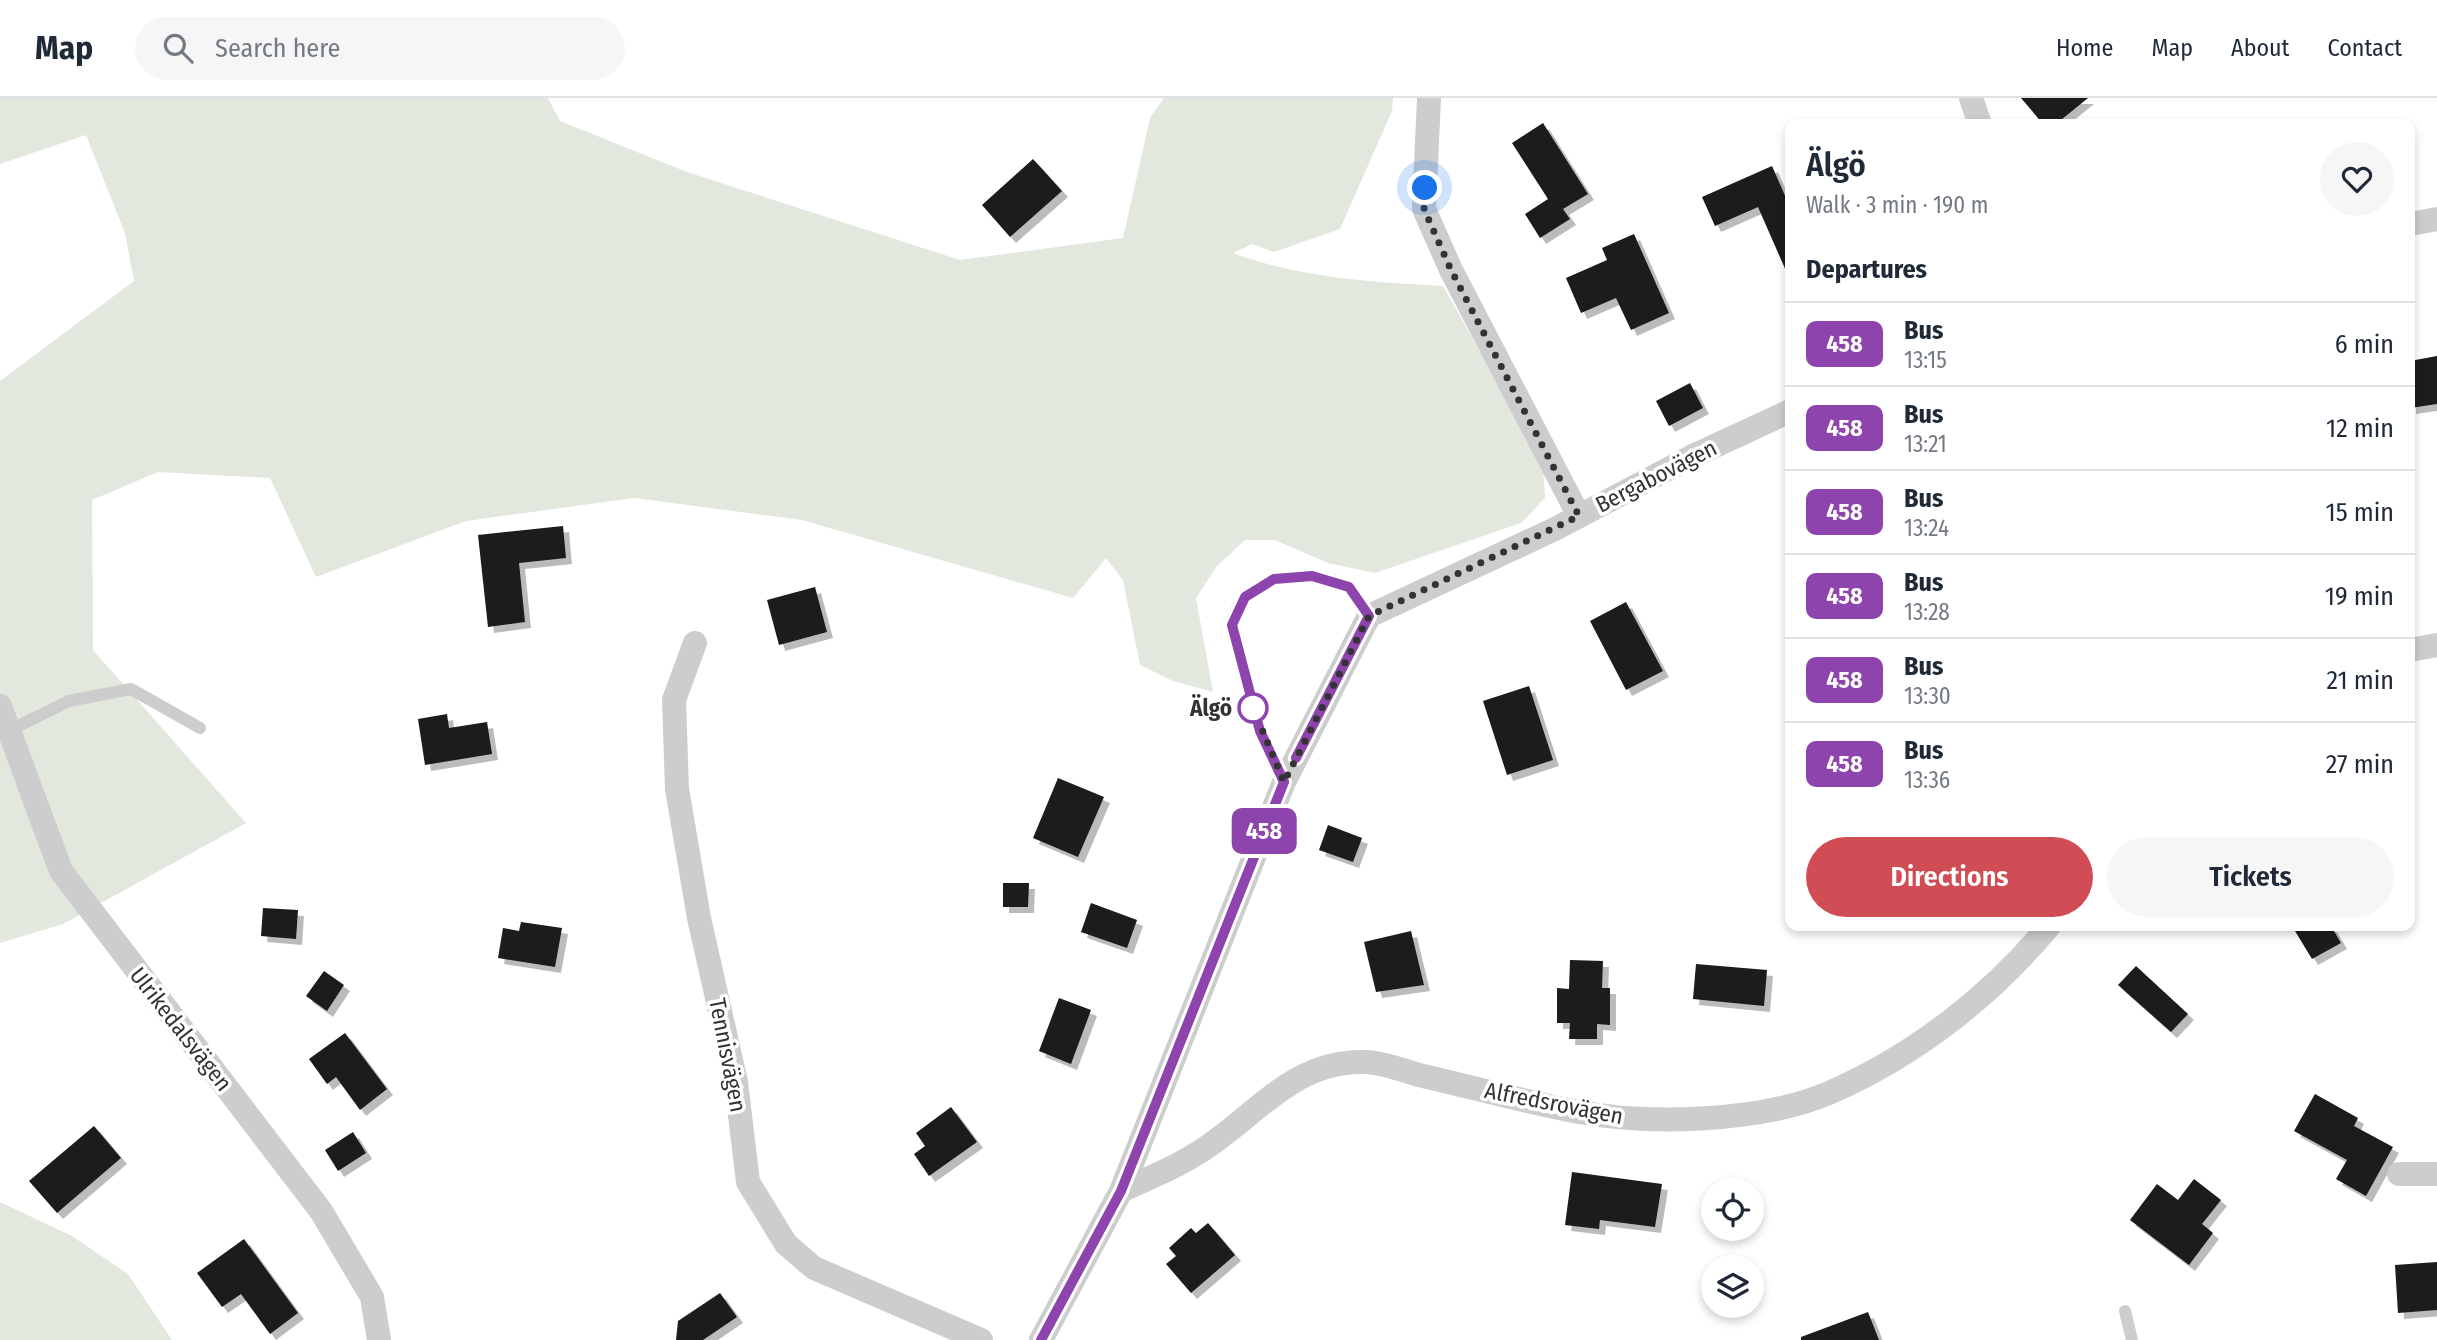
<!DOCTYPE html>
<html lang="en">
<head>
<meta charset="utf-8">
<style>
	:root { --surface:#fff; --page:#f6f6f7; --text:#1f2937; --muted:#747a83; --line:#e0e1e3; --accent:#d14d55 }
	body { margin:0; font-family:"Fira Sans Condensed",sans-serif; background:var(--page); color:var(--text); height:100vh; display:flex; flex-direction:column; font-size:26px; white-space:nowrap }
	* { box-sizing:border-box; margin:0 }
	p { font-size:23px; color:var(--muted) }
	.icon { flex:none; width:38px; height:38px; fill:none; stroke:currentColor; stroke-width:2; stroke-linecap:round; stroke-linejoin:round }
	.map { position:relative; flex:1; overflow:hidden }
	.details { position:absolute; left:1785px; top:21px; width:630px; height:812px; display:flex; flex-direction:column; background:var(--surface); border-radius:14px; box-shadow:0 4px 10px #0003 }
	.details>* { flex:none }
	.badge { padding:0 14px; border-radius:10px; font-size:24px; line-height:46px }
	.controls { position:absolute; left:1701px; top:1080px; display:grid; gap:14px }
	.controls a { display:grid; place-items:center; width:63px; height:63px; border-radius:50%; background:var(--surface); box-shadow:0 4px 10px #0003; font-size:35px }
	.you { position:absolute; width:35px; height:35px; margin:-18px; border:5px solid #fff; border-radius:50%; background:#1a73e8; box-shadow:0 0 0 10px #1a73e833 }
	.map>.badge { position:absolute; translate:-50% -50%; box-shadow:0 0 0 4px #fff }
	h2 { padding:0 21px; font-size:26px; line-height:63px }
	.round { display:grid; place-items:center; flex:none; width:74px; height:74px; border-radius:37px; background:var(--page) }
	.head { display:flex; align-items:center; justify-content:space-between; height:119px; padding:0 21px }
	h1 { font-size:33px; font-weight:600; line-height:52px }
	.button { display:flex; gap:14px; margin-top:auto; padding:14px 21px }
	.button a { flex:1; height:80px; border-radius:42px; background:var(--accent); color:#fff; font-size:28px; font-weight:600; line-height:80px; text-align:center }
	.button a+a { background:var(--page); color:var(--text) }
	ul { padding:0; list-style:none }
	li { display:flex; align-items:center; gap:21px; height:84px; padding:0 21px; border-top:2px solid var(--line) }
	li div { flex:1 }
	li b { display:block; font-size:26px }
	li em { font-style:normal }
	li .badge { min-width:77px; font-weight:700; text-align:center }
	header { display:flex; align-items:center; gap:42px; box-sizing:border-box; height:98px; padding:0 35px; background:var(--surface); border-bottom:2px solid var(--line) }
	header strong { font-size:33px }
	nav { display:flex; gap:38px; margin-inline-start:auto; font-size:24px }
	.search { width:490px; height:63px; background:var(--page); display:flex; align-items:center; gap:18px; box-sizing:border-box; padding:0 24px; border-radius:38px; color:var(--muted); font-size:26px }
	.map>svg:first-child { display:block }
	.green { fill:#e2e8dd }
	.building { fill:#1a1a1a; filter:url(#shadow) }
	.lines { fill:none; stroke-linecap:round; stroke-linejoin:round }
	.service { stroke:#cdcdcd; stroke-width:12 }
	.minor { stroke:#cdcdcd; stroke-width:24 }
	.line-casing { stroke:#fff; stroke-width:16 }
	.line { stroke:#8e44ad; stroke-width:10 }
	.walk { stroke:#333; stroke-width:7; stroke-dasharray:0 12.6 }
	.stop-dot { fill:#fff; stroke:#8e44ad; stroke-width:3.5 }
	.labels { text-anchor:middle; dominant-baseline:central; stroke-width:7; stroke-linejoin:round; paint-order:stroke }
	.street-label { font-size:23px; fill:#333; stroke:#fff }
	.stop-label { font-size:23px; font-weight:bold; fill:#333; stroke:#fff; text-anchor:end }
</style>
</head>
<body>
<header>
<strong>Map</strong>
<div class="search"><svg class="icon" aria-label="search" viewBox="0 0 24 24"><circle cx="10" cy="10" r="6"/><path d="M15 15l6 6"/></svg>Search here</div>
<nav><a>Home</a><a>Map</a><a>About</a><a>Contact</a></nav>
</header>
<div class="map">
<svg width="2437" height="1242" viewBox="0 0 2437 1242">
	<defs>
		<filter id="shadow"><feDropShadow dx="6" dy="6" stdDeviation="0" flood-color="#0004"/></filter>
	</defs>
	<rect width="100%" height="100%" fill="#fff"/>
	<!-- green -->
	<path class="green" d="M0 0H548L560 23 687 74 960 162 1123 140 1150 20 1164 0H1393L1392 13 1340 131 1274 154 1252 146 1233 155C1300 180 1373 184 1443 188L1543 366 1545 400 1521 425 1375 475 1328 465 1275 442H1245L1217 468 1196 500 1213 594 1173 583 1140 567 1123 482 1106 460 1073 500 802 422 634 400 466 423 316 479 270 380 158 374 92 402 93 552 246 725 63 826 0 845V283L134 183 125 135 86 37 0 66Z
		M0 1104 72 1138 128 1176 172 1242H0Z"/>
	<!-- building -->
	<path class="building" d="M2021 0H2088L2056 26H2043Z
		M1543 25 1588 96 1563 111 1570 121 1540 140 1525 116 1548 101 1512 45Z
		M1033 61 1062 93 1010 139 982 107Z
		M1772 68 1790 109V182L1758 109 1715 128 1702 99Z
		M1634 136 1669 215 1631 232 1616 200 1581 215 1566 180 1607 162 1602 150Z
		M2437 258V306L2410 310V263Z
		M1690 285 1703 310 1669 328 1656 303Z
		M563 428 566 460 519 465 525 524 488 529 478 437Z
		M815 489 827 534 779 547 767 502Z
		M1626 504 1663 573 1626 592 1590 523Z
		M1529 588 1553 662 1507 677 1483 603Z
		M447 616 449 630 487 624 492 656 425 667 418 621Z
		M1058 680 1104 699 1078 759 1033 740Z
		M1328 727 1362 740 1353 764 1319 752Z
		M1003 785H1029L1028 809H1003Z
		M1091 805 1137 822 1127 850 1081 834Z
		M263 810 298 812 296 841 261 838Z
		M521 824 562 830 555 869 498 860 503 830 519 833Z
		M2292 828H2331L2341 845 2312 861Z
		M1411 833 1424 887 1376 894 1364 844Z
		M1570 862 1603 863 1602 890H1610V927L1597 926V941H1569L1570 925H1557V890L1569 891Z
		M1696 866 1767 872 1764 908 1693 901Z
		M2136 868 2188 916 2171 934 2118 887Z
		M324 873 344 887 327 913 306 898Z
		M1059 900 1091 912 1071 966 1039 953Z
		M345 935 387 991 360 1012 336 979 327 986 309 961Z
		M2315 996 2358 1020 2354 1028 2393 1049 2366 1098 2336 1081 2347 1062 2294 1033Z
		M951 1009 977 1044 929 1078 914 1056 925 1048 916 1035Z
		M94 1028 121 1060 57 1115 29 1083Z
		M353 1034 366 1055 338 1073 325 1052Z
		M1572 1074 1662 1086 1655 1129 1600 1122 1599 1131 1565 1127Z
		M2194 1081 2221 1102 2202 1126 2213 1135 2189 1167 2130 1122 2157 1086 2178 1102Z
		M1208 1125 1235 1157 1191 1195 1166 1166 1176 1158 1169 1150 1191 1130 1196 1135Z
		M244 1141 298 1215 270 1236 241 1196 222 1209 197 1175Z
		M2437 1164V1212L2398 1215 2395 1167Z
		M720 1195 737 1219 703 1242H676L678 1223Z
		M1868 1214 1879 1242H1801V1239Z"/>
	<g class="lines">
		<!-- service -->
		<path class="service" d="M8 633 69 603 131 591 200 630
			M1283 683C1263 640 1247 598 1237 552 1236 545 1231 533 1232 526 1240 477 1310 467 1347 488 1356 493 1363 510 1369 518
			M2125 1213 2132 1242"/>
		<!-- minor -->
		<path class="minor" d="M1429 0 1424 111 1451 172 1579 418
			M1971 0 1980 26
			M2410 126 2437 121
			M695 545 674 602 677 691 699 820 736 984 748 1084 786 1146 814 1170 981 1242
			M2410 552 2437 547
			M0 608 61 773 321 1113 372 1199 379 1242
			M2399 1076H2437
			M1121 1093C1146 1081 1173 1071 1196 1056 1253 1022 1290 963 1363 964 1381 964 1402 972 1419 977 1472 989 1525 1004 1579 1014 1650 1027 1761 1024 1829 995 1914 958 1990 899 2049 828
			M1041 1242 1121 1093 1284 684 1369 518 1555 431 1691 359 1790 313"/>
	</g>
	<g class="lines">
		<!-- line casing -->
		<g class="line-casing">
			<path id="line" d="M1041 1242 1121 1093 1284 684 1260 633 1232 527 1245 499 1274 481 1312 478 1349 489 1369 518 1296 660"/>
		</g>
		<!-- line -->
		<use href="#line" class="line"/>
		<!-- walk -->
		<path class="walk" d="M1253 610 1284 684 1369 518 1579 418 1451 172 1424 111 1425 90"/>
	</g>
	<!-- markers -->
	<circle class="stop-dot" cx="1253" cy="610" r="14"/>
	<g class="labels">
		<!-- street labels -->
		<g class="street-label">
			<text transform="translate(1656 378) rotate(-27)">Bergabovägen</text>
			<text transform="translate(181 931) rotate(52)">Ulrikedalsvägen</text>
			<text transform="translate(728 957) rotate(79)">Tennisvägen</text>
			<text transform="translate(1554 1005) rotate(11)">Alfredsrovägen</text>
		</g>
		<!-- stop labels -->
		<g class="stop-label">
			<text x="1232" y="610">Älgö</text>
		</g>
	</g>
</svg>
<div class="controls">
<a><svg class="icon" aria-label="locate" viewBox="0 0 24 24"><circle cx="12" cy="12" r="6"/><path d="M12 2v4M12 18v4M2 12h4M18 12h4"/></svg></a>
<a><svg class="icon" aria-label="layers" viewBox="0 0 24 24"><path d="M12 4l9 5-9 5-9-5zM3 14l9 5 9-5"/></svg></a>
</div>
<div class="you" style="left:1425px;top:90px"></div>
<b class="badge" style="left:1264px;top:733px;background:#8e44ad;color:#fff">458</b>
<section class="details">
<div class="head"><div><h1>Älgö</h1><p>Walk · 3 min · 190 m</p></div><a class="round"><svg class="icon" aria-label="heart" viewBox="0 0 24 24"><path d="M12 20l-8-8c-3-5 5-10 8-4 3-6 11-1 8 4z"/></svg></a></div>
<h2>Departures</h2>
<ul>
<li><span class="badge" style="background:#8e44ad;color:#fff">458</span><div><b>Bus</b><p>13:15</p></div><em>6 min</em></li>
<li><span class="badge" style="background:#8e44ad;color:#fff">458</span><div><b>Bus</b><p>13:21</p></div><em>12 min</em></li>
<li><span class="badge" style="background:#8e44ad;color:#fff">458</span><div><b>Bus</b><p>13:24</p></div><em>15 min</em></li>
<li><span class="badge" style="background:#8e44ad;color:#fff">458</span><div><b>Bus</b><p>13:28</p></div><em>19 min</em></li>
<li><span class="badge" style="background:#8e44ad;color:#fff">458</span><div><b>Bus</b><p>13:30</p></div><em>21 min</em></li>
<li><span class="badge" style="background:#8e44ad;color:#fff">458</span><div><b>Bus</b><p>13:36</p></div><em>27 min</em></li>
</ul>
<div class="button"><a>Directions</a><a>Tickets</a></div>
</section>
</div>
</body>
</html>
